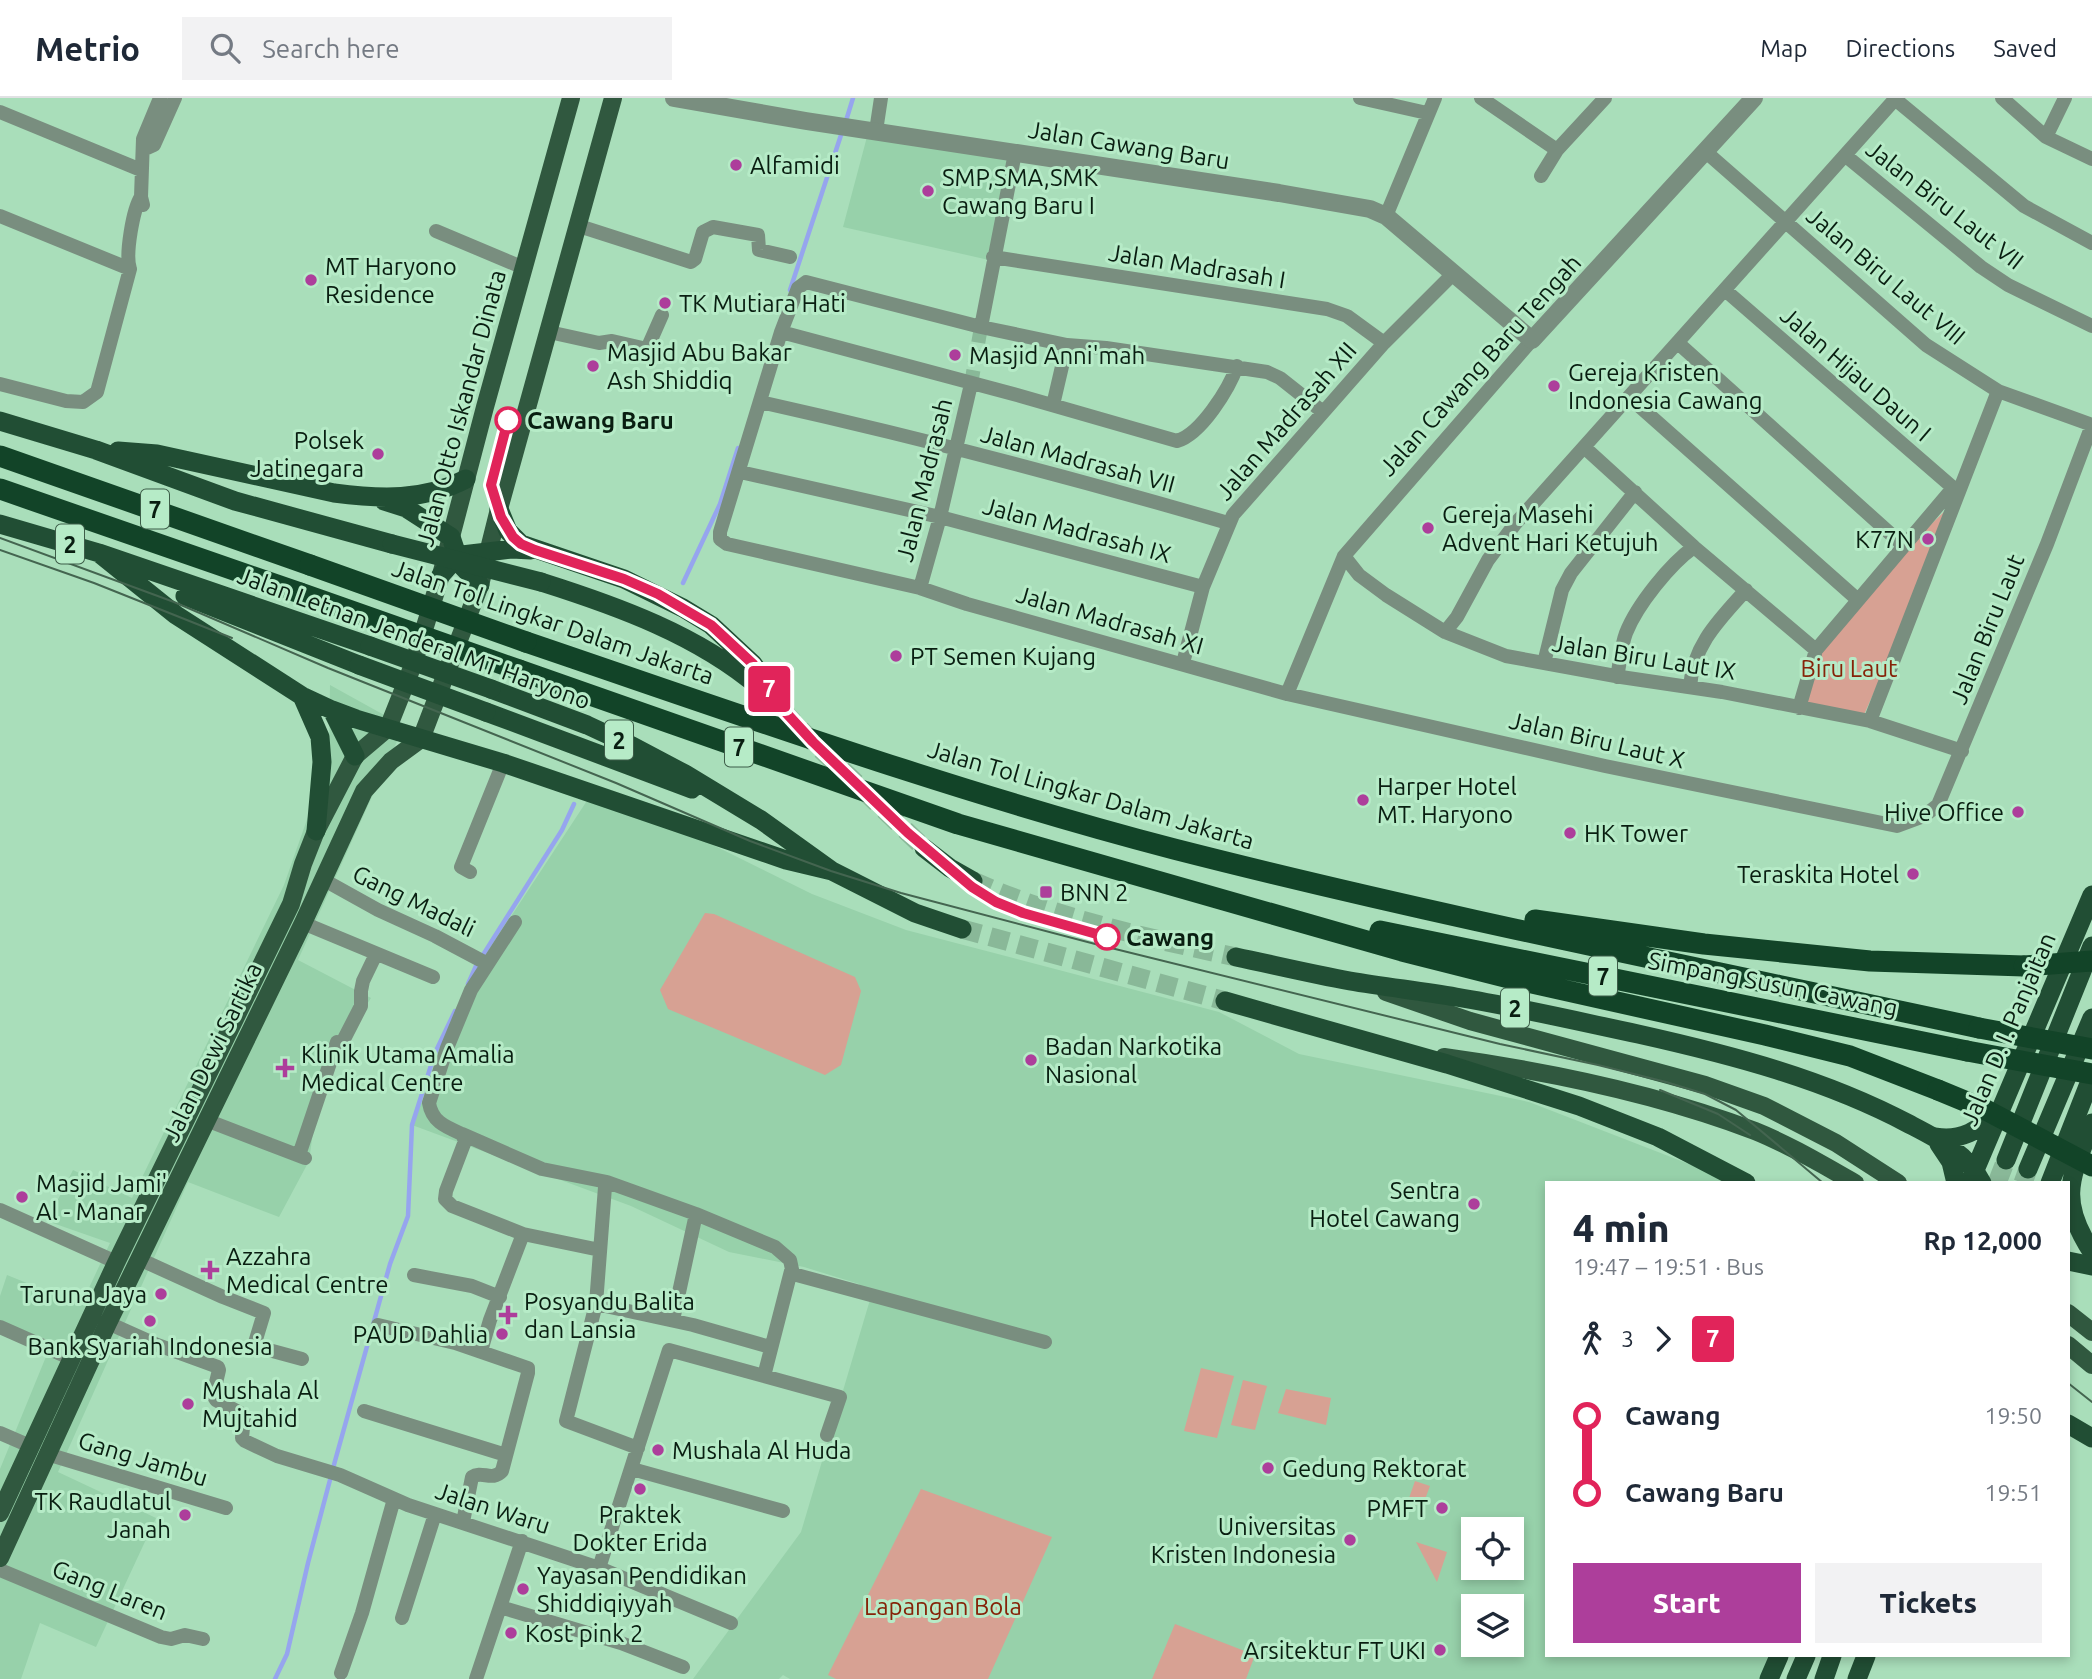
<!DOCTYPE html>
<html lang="en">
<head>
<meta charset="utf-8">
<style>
	:root { --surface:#fff; --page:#f2f2f3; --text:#1f2937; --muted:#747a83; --line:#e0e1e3; --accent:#ad3e9b }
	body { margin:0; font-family:Ubuntu,sans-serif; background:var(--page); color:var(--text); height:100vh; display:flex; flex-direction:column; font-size:26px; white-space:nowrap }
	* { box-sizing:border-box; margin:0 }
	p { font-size:23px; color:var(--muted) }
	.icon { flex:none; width:38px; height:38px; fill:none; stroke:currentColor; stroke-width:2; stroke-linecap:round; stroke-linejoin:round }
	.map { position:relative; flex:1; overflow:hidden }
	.side { position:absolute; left:1545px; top:1083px; width:525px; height:476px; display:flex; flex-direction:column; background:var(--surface); border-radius:0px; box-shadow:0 4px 10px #0003 }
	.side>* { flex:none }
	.badge { padding:0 14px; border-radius:5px; font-size:24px; line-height:46px }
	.buttons { position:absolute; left:1461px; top:1419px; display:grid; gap:14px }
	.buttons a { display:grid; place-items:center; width:63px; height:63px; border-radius:0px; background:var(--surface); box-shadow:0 4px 10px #0003; font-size:35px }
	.map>.badge { position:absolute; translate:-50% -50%; box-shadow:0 0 0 4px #fff }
	.legs { display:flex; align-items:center; gap:10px; height:77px; padding:0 28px; font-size:23px }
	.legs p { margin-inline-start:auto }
	.summary { display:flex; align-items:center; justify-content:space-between; height:119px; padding:0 28px }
	h1 { font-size:38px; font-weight:800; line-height:52px }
	.primary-button { display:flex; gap:14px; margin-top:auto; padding:14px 28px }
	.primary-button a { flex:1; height:80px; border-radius:0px; background:var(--accent); color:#fff; font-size:28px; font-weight:800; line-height:80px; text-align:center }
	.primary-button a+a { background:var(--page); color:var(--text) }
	ul { padding:0 28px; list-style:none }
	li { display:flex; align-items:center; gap:24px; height:77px; font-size:26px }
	li i { display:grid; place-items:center; width:10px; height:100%; margin:0 9px; background:currentColor }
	li i::after { content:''; width:18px; height:18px; margin:-9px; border:5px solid; border-radius:50%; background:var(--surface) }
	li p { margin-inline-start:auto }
	li:first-child i { background:linear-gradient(#0000 50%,currentColor 0) }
	li:last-child i { background:linear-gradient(currentColor 50%,#0000 0) }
	header { display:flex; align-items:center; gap:42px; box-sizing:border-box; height:98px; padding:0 35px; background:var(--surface); border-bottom:2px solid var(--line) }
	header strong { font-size:33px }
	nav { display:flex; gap:38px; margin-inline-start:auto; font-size:24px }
	.search { width:490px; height:63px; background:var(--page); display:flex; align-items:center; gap:18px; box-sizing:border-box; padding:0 24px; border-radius:0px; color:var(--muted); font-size:26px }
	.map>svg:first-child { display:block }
	.built { fill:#97d1aa; fill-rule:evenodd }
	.green { fill:#d7a193 }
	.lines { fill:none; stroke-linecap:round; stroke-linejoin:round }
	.stream { stroke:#96a5ee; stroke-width:4.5 }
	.minor-tunnel { stroke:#89b898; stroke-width:14; stroke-dasharray:14 7; stroke-linecap:butt }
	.trunk-tunnel { stroke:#89b898; stroke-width:19; stroke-dasharray:19 10; stroke-linecap:butt }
	.minor { stroke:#798e7f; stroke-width:14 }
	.tertiary { stroke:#798e7f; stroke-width:18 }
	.primary { stroke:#30583f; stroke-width:18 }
	.trunk { stroke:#214e34; stroke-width:19 }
	.motorway { stroke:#124428; stroke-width:21 }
	.tram { stroke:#446550; stroke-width:2 }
	.trunk-bridge { stroke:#214e34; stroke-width:19 }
	.motorway-bridge { stroke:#124428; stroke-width:21 }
	.line-1-casing { stroke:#fff; stroke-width:16 }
	.line-1 { stroke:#e1245a; stroke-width:10 }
	.poi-dot { fill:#ad3e9b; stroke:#b6ebc7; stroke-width:2.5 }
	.stop-1-dot { fill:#fff; stroke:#e1245a; stroke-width:3.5 }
	.labels { text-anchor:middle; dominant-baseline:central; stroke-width:6; stroke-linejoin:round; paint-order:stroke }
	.shield { fill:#b6ebc7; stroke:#3d5c48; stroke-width:2 }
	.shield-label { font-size:23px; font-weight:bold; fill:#091e11 }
	.street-label { font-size:24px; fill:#091e11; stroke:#b6ebc7 }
	.poi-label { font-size:24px; fill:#091e11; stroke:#b6ebc7; text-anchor:start }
	.stop-label { font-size:24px; font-weight:bold; fill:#091e11; stroke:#b6ebc7; text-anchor:start }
	.park-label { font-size:24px; fill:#862309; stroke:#b6ebc7 }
</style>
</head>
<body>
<header>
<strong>Metrio</strong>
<div class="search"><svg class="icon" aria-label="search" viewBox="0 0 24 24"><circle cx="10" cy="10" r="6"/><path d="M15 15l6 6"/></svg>Search here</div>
<nav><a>Map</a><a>Directions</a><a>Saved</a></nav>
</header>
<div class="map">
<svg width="2092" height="1581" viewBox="0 0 2092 1581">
	<rect width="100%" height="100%" fill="#a9deba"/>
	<!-- built -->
	<path class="built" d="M868 35 1012 58 989 162 843 129Z
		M330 587 404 628 298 862 371 900 321 976 309 1063 279 1119 188 1084 58 1374 156 1420 96 1549 40 1525 21 1581H0V1371L52 1244 0 1223V1198L7 1177 81 1207 110 1145 47 1123 73 1072 132 1100 284 787 329 659Z
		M596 689 812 796 906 832 1219 914 1299 956 1529 1004 1738 1085H1547V1558H1779L1769 1581H790L783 1577 779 1581H693L801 1434 872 1195 863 1193 859 1186 804 1169 729 1154 631 1108 412 1027 483 861ZM1474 1432H1512V1470H1474ZM1474 1508H1512V1547H1474Z"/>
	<!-- green -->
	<path class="green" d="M1950 408 1906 522 1863 619 1803 606 1820 553 1916 441Z
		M705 815 714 816 855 879 861 893 841 967 825 977 668 911 660 892Z
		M1201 1270 1234 1278 1217 1340 1184 1333Z
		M1243 1282 1267 1288 1255 1332 1231 1327Z
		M1286 1291 1331 1300 1326 1327 1278 1315Z
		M1415 1383 1430 1388 1422 1409 1408 1403Z
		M921 1391 1052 1439 988 1581H836L828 1577Z
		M1416 1444 1447 1454 1437 1484Z
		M1175 1526 1255 1557 1246 1581H1152Z"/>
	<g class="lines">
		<!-- stream -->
		<path class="stream" d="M845 26 853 0
			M790 192 842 34
			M683 485 720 406 738 350
			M468 886 476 868 562 732 574 706
			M275 1581 287 1556 308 1465 335 1363 390 1166 408 1118 412 1027 435 955 455 913"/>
		<!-- minor-tunnel -->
		<path class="minor-tunnel" d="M971 286 981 229"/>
		<!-- trunk-tunnel -->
		<path class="trunk-tunnel" d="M760 590 813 644 924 750
			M973 783C1056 820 1148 840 1236 859
			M962 831 1225 903
			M1997 1085 2006 1062
			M2023 1085 2028 1071"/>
		<!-- minor -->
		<path class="minor" d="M1360 0 1427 15
			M1481 0 1557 52 1541 78
			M2002 0 2046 39 2092 61
			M1895 1 2024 108 2092 145
			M0 14 141 72
			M876 33 881 0
			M2046 39 2065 0
			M143 52 154 47 175 0
			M1557 52 1605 0
			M1846 58 1981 169 2008 187 2092 228
			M143 107 141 99 143 41 160 0
			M0 118 130 171
			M1386 118 1435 0
			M579 128 691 164 695 161 703 134 713 129 758 137 759 152 790 159
			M436 133 524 170
			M993 159 1327 211 1347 218 1384 245
			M1725 192 1958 394
			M981 229 1015 55
			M549 234 599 245 612 243 647 251 662 217
			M781 234 1017 297 1177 343C1201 336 1229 291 1237 268
			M1678 245 1904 448
			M0 286 66 303 83 304 97 294 130 171C125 157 133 111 141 99
			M1629 299 1858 502
			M760 304C917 339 1074 380 1228 425
			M1053 307 1067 247
			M1323 314 1280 280 1267 274 1106 250 1067 247 981 229 806 184 798 190 781 234 720 434V441L727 446 920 490 967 506 1287 596 1605 668 1897 728 1924 718 1938 707 2047 446 2092 327 1998 293 1926 247 1706 54
			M1584 349 1694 449 1816 552
			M740 374 940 419 1203 489
			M1344 458 1359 477 1386 497 1445 534 1506 558 1621 579 1722 594 1870 623 1962 653
			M920 490 940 419 971 286
			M1445 534 1457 519 1488 462 1515 426 1896 0
			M1183 565 1203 489 1233 417 1384 245 1454 175
			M1544 565 1562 492 1571 475 1635 394
			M1617 579C1620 565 1621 548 1626 535 1637 507 1670 466 1694 449
			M1690 589C1693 547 1719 522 1746 492
			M1287 596 1344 458 1532 242
			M1799 610 1816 552 1953 390
			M1870 623 1998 293
			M470 774 461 769 503 665
			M324 782 378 812 435 838 484 864
			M515 824 471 892 447 950 429 1005C432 1024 446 1029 462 1036L465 1043 446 1093 445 1101 452 1108 523 1136 600 1152
			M303 825 433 879
			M206 1022 305 1060
			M462 1036 542 1071 607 1084
			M299 1057 337 944 342 945 361 908V893L363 883 376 856
			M0 1112 116 1164
			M139 1161 223 1199 264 1215 254 1248 302 1261
			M414 1177 472 1188 500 1199
			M596 1206 693 1227 770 1249
			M673 1222 696 1116 775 1149 790 1162 793 1176 1045 1244
			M108 1225 155 1246 218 1269 219 1272 213 1297 216 1302 242 1316 244 1319 242 1340 245 1343 277 1358 340 1377 408 1407 599 1470 731 1525
			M378 1227 455 1245 528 1270V1275L502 1373C492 1384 482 1372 472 1379L463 1424
			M0 1229 70 1260
			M481 1253 490 1222 523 1136
			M764 1278 791 1173
			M364 1313 506 1357
			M0 1335 30 1348
			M638 1350 566 1323 596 1206 605 1089 607 1084 696 1116
			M47 1356 226 1410
			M632 1371 783 1413
			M599 1470 669 1252 840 1299 827 1337
			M0 1472 161 1539 171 1541 185 1537 203 1541
			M500 1509 621 1545 683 1569
			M402 1520 435 1416
			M341 1575 362 1515 394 1401
			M476 1581 522 1443"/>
		<!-- tertiary -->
		<path class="tertiary" d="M674 0 806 23 1279 95 1370 111 1386 118 1532 242 1754 0"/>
		<!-- primary -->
		<path class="primary" d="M1386 894 1470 923 1705 987 1764 1008 1836 1045 1898 1085
			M1444 959C1546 973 1660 997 1755 1033 1790 1047 1823 1067 1855 1085
			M2068 1215 2092 1234
			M2068 1247 2092 1267
			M0 1415 116 1165 291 806 303 766 316 733 355 658 388 630 413 567 441 477 485 309 571 0
			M0 1460 108 1225 303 825 364 693 391 663 421 641 480 487 499 411 613 0"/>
		<!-- trunk -->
		<path class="trunk" d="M0 323 96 352 235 403 392 446
			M118 353 157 356 334 395C380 401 424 403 466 381
			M384 403 406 410 451 439 460 466 480 487
			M499 411 508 433 521 446 624 481 683 510 711 527 753 566 766 584
			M0 426 99 455 370 548
			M99 455 176 517 302 598 332 612 356 621 503 665 786 762 832 773
			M441 477 457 459 462 457 512 451 531 452
			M541 484C617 508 698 537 760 590
			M185 498 359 567
			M491 591 587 627 630 647 685 676 761 722 832 773 915 815 962 831
			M302 598 320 639 322 664 316 733
			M332 612 355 658
			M486 614 692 691
			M924 750 950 770 973 783
			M1236 859C1274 867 1312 876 1350 883 1385 889 1421 893 1456 899 1517 909 1577 923 1638 936 1732 957 1824 981 1909 1026 1938 1041 1967 1055 1982 1085
			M1225 903 1447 966 1579 1008 1658 1039 1746 1085
			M2092 1025C2071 1079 2057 1101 2092 1154
			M1936 1039C1959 1043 1981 1033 1995 1014
			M1939 1046 1951 1064 1956 1085
			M2006 1062 2092 848
			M2028 1071 2092 920
			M1972 1079 2092 797
			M2050 1085 2092 978
			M2068 1163 2092 1168
			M2068 1326 2092 1340
			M1769 1581 1779 1558
			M1796 1581 1806 1558
			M1824 1581 1832 1558
			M1857 1581 1866 1558"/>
		<!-- motorway -->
		<path class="motorway" d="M0 358 310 467
			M0 391 300 495
			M526 544C741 617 955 694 1174 751 1440 819 1710 872 1979 930
			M519 572 958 726 1402 853 1509 880 1765 937 1850 958 1938 992
			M1535 822 1704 846 1870 863 2024 868
			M1380 833 1967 953"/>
		<!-- tram -->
		<path class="tram" d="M0 440 174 504 328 570 616 685 750 743 831 773 901 795 1099 847 1500 946 1598 967 1666 984 1705 996 1736 1012 1823 1085
			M0 452 94 485 232 540
			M1660 992 1718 1016 1750 1037
			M2068 1285 2092 1304"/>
		<!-- trunk-bridge -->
		<path class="trunk-bridge" d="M392 446 541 484
			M370 548 491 591
			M359 567 486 614"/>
		<!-- motorway-bridge -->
		<path class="motorway-bridge" d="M310 467 526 544
			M300 495 519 572
			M2024 868 2092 863
			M1979 930 2092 951
			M1967 953 2092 976
			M1938 992 1984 1011 2092 1068"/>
	</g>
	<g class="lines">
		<!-- line-1 casing -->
		<g class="line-1-casing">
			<path id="line-1" d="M508 322 491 387 501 419 513 439 521 446 535 452 624 481 658 496 711 527 753 566 766 584 778 606 813 644 908 735 972 789 996 804 1023 815 1107 839"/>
		</g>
		<!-- line-1 -->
		<use href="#line-1" class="line-1"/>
	</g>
	<!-- markers -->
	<g class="poi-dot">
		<circle cx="736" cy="67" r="7"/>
		<circle cx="928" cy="93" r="7"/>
		<circle cx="311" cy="182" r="7"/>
		<circle cx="665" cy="205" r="7"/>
		<circle cx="955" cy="257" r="7"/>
		<circle cx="593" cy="268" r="7"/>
		<circle cx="1554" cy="288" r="7"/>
		<circle cx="378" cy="356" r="7"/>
		<circle cx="1428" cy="430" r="7"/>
		<circle cx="1928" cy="441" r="7"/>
		<circle cx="896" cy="558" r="7"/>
		<circle cx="1363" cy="702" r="7"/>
		<circle cx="2018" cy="714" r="7"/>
		<circle cx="1570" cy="735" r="7"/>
		<circle cx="1913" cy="776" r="7"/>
		<rect x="1039" y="787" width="14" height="14" rx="3.5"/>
		<circle cx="1031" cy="962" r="7"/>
		<path d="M281.5 959.5h7v7h7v7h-7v7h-7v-7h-7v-7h7z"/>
		<circle cx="22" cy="1099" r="7"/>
		<circle cx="1474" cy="1106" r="7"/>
		<path d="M206.5 1161.5h7v7h7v7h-7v7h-7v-7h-7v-7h7z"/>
		<circle cx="161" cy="1196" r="7"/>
		<path d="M504.5 1206.5h7v7h7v7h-7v7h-7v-7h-7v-7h7z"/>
		<circle cx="150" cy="1223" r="7"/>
		<circle cx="502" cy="1236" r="7"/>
		<circle cx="188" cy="1306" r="7"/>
		<circle cx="658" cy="1352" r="7"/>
		<circle cx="1268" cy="1370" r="7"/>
		<circle cx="640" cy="1391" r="7"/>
		<circle cx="1442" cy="1410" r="7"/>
		<circle cx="185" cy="1417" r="7"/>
		<circle cx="1350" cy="1442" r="7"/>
		<circle cx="523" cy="1491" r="7"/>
		<circle cx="511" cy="1535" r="7"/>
		<circle cx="1440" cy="1552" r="7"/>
	</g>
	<g class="stop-1-dot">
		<circle cx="508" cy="322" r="12"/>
		<circle cx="1107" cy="839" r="12"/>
	</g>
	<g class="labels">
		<!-- shield labels -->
		<g class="shield">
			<rect x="141" y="391.5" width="28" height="39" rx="5"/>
			<rect x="56" y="426.5" width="28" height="39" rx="5"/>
			<rect x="605" y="622.5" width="28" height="39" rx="5"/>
			<rect x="725" y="629.5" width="28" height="39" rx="5"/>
			<rect x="1589" y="858.5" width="28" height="39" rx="5"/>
			<rect x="1501" y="890.5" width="28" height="39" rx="5"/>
		</g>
		<g class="shield-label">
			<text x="155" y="411">7</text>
			<text x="70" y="446">2</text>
			<text x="619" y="642">2</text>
			<text x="739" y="649">7</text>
			<text x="1603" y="878">7</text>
			<text x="1515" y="910">2</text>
		</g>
		<!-- street labels -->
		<g class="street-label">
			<text transform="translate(1129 47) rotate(9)">Jalan Cawang Baru</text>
			<text transform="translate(1945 107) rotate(38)">Jalan Biru Laut VII</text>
			<text transform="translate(1197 168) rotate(9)">Jalan Madrasah I</text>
			<text transform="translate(1886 178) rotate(40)">Jalan Biru Laut VIII</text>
			<text transform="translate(1480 267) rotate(-48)">Jalan Cawang Baru Tengah</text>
			<text transform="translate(1856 276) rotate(41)">Jalan Hijau Daun I</text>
			<text transform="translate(461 310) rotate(-75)">Jalan Otto Iskandar Dinata</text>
			<text transform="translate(1286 323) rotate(-49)">Jalan Madrasah XII</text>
			<text transform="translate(1078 361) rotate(15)">Jalan Madrasah VII</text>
			<text transform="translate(924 382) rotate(-76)">Jalan Madrasah</text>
			<text transform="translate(1077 432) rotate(15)">Jalan Madrasah IX</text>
			<text transform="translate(1110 522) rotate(16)">Jalan Madrasah XI</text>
			<text transform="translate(553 524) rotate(19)">Jalan Tol Lingkar Dalam Jakarta</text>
			<text transform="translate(1987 531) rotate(-68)">Jalan Biru Laut</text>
			<text transform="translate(414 540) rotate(20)">Jalan Letnan Jenderal MT Haryono</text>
			<text transform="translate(1644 559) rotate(9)">Jalan Biru Laut IX</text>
			<text transform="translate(1597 642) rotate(13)">Jalan Biru Laut X</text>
			<text transform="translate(1091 697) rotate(16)">Jalan Tol Lingkar Dalam Jakarta</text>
			<text transform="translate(414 803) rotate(26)">Gang Madali</text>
			<text transform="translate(1773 886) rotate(11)">Simpang Susun Cawang</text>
			<text transform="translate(2008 931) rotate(-67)">Jalan D. I. Panjaitan</text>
			<text transform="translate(212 954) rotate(-64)">Jalan Dewi Sartika</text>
			<text transform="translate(143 1361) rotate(17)">Gang Jambu</text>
			<text transform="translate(493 1410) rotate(18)">Jalan Waru</text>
			<text transform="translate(110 1492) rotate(22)">Gang Laren</text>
		</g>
		<!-- poi labels -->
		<g class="poi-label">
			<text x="750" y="67">Alfamidi</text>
			<text x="942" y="79">SMP,SMA,SMK<tspan x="942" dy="28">Cawang Baru I</tspan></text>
			<text x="325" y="168">MT Haryono<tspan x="325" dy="28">Residence</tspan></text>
			<text x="679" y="205">TK Mutiara Hati</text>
			<text x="607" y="254">Masjid Abu Bakar<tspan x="607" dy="28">Ash Shiddiq</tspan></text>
			<text x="969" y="257">Masjid Anni'mah</text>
			<text x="1568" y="274">Gereja Kristen<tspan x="1568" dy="28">Indonesia Cawang</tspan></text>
			<text x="364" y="342" text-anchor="end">Polsek<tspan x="364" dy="28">Jatinegara</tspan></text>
			<text x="1442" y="416">Gereja Masehi<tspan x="1442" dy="28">Advent Hari Ketujuh</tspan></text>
			<text x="1914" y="441" text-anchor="end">K77N</text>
			<text x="910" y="558">PT Semen Kujang</text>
			<text x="1377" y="688">Harper Hotel<tspan x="1377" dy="28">MT. Haryono</tspan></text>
			<text x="2004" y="714" text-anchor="end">Hive Office</text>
			<text x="1584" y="735">HK Tower</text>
			<text x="1899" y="776" text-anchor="end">Teraskita Hotel</text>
			<text x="1060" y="794">BNN 2</text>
			<text x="1045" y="948">Badan Narkotika<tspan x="1045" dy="28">Nasional</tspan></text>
			<text x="301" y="956">Klinik Utama Amalia<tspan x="301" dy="28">Medical Centre</tspan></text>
			<text x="36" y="1085">Masjid Jami'<tspan x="36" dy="28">Al - Manar</tspan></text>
			<text x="1460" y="1092" text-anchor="end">Sentra<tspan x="1460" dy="28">Hotel Cawang</tspan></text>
			<text x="226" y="1158">Azzahra<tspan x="226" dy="28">Medical Centre</tspan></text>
			<text x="147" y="1196" text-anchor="end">Taruna Jaya</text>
			<text x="524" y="1203">Posyandu Balita<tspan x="524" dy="28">dan Lansia</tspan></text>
			<text x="488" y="1236" text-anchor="end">PAUD Dahlia</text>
			<text x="150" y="1248" text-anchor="middle">Bank Syariah Indonesia</text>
			<text x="202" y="1292">Mushala Al<tspan x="202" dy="28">Mujtahid</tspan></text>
			<text x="672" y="1352">Mushala Al Huda</text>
			<text x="1282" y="1370">Gedung Rektorat</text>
			<text x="171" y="1403" text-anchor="end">TK Raudlatul<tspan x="171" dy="28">Janah</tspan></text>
			<text x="1428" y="1410" text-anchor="end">PMFT</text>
			<text x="640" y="1416" text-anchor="middle">Praktek<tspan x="640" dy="28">Dokter Erida</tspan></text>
			<text x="1336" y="1428" text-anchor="end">Universitas<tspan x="1336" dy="28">Kristen Indonesia</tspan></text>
			<text x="537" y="1477">Yayasan Pendidikan<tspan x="537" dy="28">Shiddiqiyyah</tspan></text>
			<text x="525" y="1535">Kost pink 2</text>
			<text x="1426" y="1552" text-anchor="end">Arsitektur FT UKI</text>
		</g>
		<!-- stop labels -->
		<g class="stop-label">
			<text x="527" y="322">Cawang Baru</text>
			<text x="1126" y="839">Cawang</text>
		</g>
		<!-- park labels -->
		<g class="park-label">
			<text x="1849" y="570">Biru Laut</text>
			<text x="943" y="1508">Lapangan Bola</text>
		</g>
	</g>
</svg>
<div class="buttons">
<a><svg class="icon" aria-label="locate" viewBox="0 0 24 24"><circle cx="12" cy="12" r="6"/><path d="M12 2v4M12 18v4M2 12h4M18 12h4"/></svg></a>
<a><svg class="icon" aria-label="layers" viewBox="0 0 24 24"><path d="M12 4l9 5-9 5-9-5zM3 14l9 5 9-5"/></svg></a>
</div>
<b class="badge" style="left:769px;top:591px;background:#e1245a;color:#fff">7</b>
<section class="side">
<div class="summary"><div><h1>4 min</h1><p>19:47 – 19:51 · Bus</p></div><b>Rp 12,000</b></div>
<div class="legs"><svg class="icon" aria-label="walk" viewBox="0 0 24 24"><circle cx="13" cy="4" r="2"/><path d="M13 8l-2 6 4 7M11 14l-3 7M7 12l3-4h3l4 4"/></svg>3<svg class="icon" aria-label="forward" viewBox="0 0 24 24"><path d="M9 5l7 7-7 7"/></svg><b class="badge" style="background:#e1245a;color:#fff">7</b></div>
<ul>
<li><i style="color:#e1245a"></i><b>Cawang</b><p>19:50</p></li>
<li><i style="color:#e1245a"></i><b>Cawang Baru</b><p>19:51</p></li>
</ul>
<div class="primary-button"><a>Start</a><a>Tickets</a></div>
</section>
</div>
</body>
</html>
